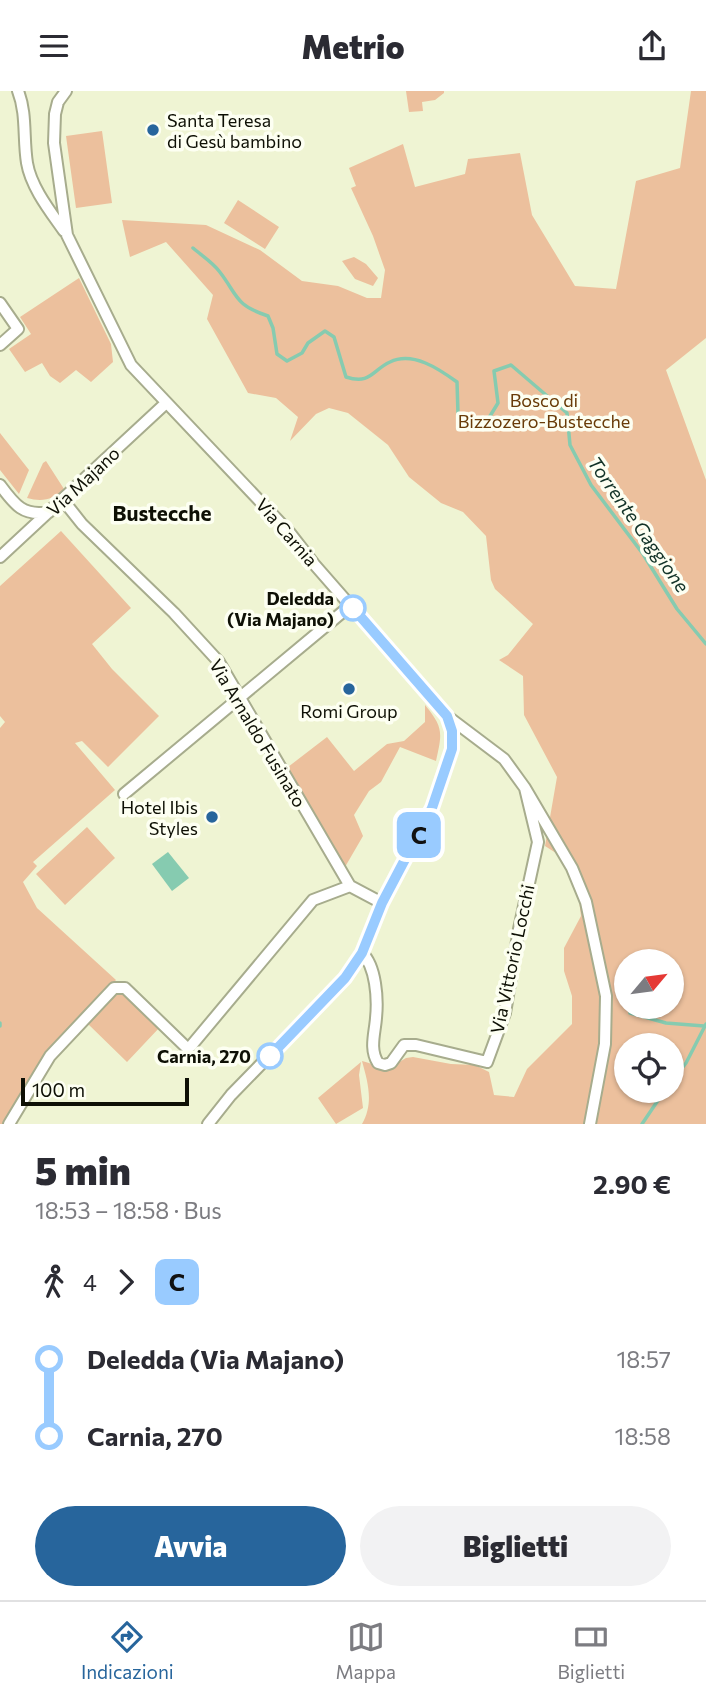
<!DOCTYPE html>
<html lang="it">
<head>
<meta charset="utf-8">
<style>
	:root { --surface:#fff; --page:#f2f2f3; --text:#2b2b33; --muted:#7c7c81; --line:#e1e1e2; --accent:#27659c }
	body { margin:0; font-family:Commissioner,sans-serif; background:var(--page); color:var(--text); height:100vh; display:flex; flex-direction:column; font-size:26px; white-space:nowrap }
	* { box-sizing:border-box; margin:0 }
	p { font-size:23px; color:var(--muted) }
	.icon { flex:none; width:38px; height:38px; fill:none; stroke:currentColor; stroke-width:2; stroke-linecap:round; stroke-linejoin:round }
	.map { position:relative; height:1033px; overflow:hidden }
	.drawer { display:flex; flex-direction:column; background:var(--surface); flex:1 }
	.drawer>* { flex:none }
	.badge { padding:0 14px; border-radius:10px; font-size:24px; line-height:46px }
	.needle { width:46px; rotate:61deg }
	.controls { position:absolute; left:614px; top:858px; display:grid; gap:14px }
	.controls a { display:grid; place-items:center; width:70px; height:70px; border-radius:50%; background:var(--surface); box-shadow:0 2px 5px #0004; font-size:35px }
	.scale { position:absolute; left:21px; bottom:18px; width:168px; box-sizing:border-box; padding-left:7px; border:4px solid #0e1005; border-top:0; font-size:19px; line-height:24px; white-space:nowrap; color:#0e1005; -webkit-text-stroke:5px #fdfff2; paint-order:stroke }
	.map>.badge { position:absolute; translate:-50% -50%; box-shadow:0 0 0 4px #fff }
	.legs { display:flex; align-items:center; gap:10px; height:77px; padding:0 35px; font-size:23px }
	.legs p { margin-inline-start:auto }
	.summary { display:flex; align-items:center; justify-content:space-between; height:119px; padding:0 35px }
	h1 { font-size:38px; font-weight:800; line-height:52px }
	.action { display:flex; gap:14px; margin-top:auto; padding:14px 35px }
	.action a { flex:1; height:80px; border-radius:42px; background:var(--accent); color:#fff; font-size:28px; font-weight:800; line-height:80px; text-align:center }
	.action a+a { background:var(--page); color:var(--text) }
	ul { padding:0 35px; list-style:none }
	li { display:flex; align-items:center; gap:24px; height:77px; font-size:26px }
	li i { display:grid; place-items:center; width:10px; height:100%; margin:0 9px; background:currentColor }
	li i::after { content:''; width:18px; height:18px; margin:-9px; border:5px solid; border-radius:50%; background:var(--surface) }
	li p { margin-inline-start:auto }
	li:first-child i { background:linear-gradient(#0000 50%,currentColor 0) }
	li:last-child i { background:linear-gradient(currentColor 50%,#0000 0) }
	header { display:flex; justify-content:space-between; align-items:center; height:91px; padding:0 35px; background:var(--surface); font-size:32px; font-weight:800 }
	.tabs { display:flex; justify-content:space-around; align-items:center; height:98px; border-top:2px solid var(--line); background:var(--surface); font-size:19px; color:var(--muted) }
	.tabs a { display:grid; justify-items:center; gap:4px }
	.tabs .active { color:var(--accent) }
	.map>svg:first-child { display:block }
	.green { fill:#ecc09d; fill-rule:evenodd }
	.water { fill:#86cbb0 }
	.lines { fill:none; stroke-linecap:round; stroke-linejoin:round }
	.stream { stroke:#86cbb0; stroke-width:3.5 }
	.street-casing { stroke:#a7ac8d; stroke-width:14 }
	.street { stroke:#fff; stroke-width:10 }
	.line-1-casing { stroke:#fff; stroke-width:16 }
	.line-1 { stroke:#99cbff; stroke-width:10 }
	.poi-dot { fill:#27659c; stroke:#fdfff2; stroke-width:2.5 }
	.stop-1-dot { fill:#fff; stroke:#99cbff; stroke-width:3.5 }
	.labels { text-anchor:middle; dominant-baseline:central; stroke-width:7; stroke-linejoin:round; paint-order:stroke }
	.poi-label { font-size:18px; fill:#0e1005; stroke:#fdfff2; text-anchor:start }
	.park-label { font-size:18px; fill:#693b08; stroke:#fdfff2 }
	.street-label { font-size:18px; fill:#0e1005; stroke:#fdfff2 }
	.stop-label { font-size:18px; font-weight:bold; fill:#0e1005; stroke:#fdfff2; text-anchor:end }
	.water-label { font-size:19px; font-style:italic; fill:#113227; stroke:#fdfff2 }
	.quarter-label { font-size:21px; font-weight:bold; fill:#0e1005; stroke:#fdfff2 }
</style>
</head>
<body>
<header><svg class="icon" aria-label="menu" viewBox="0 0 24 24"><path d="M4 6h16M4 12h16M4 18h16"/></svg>Metrio<svg class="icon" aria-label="share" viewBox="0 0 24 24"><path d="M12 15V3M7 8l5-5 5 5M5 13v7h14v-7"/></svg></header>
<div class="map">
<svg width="706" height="1033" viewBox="0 0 706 1033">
	<rect width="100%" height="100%" fill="#eff4d3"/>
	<!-- green -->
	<path class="green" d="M406 0H444V2L435 9 422 11 423 20 409 21Z
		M691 0H706V247L666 279 706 389V1033H362C374 1012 368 992 362 970 372 972 378 977 388 978L406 967 413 966 451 973 475 974 489 981 494 1004 514 1006 527 978 572 933V905L564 880V857L581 825 578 801 559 764 545 755 557 686 524 624 523 585 499 569 508 564 533 533 495 498 491 489 486 445 463 421 441 412 409 386 388 354 348 322 329 317 316 323 290 350 298 326 276 307 248 302 207 228 213 204 166 151 130 166 122 129 206 134 260 159 302 190 338 195 367 207H381L385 179 373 145 351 97 356 95 349 77 403 53 415 96 465 83 468 68 520 62 532 124 575 195 616 198 636 90 680 77ZM626 870H672V915H626ZM626 954H672V999H626Z
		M102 40 112 112 76 117 66 45Z
		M238 109 279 136 265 158 224 132Z
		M354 166 366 173 378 187 373 195 355 188 342 170Z
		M79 187 111 253 113 271 91 291 76 279 60 292 50 285 42 272 25 281 9 258 31 243 20 226Z
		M0 342 29 379 19 403 0 379Z
		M46 370 64 398C53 409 42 411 27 407L43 372Z
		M61 440 131 517 92 553 112 578 159 625 108 676 82 650 75 652 115 699 33 771 37 775 23 791 37 817 116 889 44 966 3 1033H0V637L5 631 0 625V495Z
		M425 614C444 637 442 642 436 670L400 656 381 691 369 700 354 724 363 745 345 776 288 676 327 646 354 680 387 653 404 650 425 631Z
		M87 736 115 767 65 814 36 783Z
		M118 901H124L160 936 127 971 87 932 111 904Z
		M361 971 359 984 363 1017 336 1033 318 1007Z"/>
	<!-- water -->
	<path class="water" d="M168 761 189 787 172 800 152 773Z"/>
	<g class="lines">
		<!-- stream -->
		<path class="stream" d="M193 157C201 164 212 171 219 180 238 204 234 214 268 225L273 237 277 263 287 270 302 262 308 252 325 240 334 246 346 286C371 294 372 279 390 271 413 260 439 278 457 291L458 323 467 333 487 330 498 312 494 280 511 274 567 322 570 354 591 394 643 463 677 518 706 553
			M630 922 666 932 704 935
			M0 932V935
			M672 990 686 972 706 933
			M642 1033 665 999"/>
		<!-- street casing -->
		<g class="street-casing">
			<path id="street" d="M18 0C27 23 23 47 27 72 31 96 50 120 64 140
				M66 0 58 11 55 23 54 52 67 144 131 274 290 442 314 473 447 625 452 641V658L432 717 382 812 362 862 345 887 231 1004 208 1033
				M0 212 18 238 0 254
				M0 394C14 413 23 426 49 421
				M63 409 82 433 174 522 219 571 350 795 382 812
				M0 466 165 313
				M447 625 504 668 525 697 572 777 586 811 606 905 605 953 590 1033
				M124 703 351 514
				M362 862C376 875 378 908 376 927 375 942 369 958 378 972L385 974 391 972 404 954H416L487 971 505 922 519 838 538 751 525 697
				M9 1033 50 965 114 897H125L187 957 191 955 313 809 350 795"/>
		</g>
		<!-- street -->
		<use href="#street" class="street"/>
	</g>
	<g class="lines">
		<!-- line-1 casing -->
		<g class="line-1-casing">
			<path id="line-1" d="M270 965 345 887 362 862 382 812 432 717 452 658V640L447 625 353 517"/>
		</g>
		<!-- line-1 -->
		<use href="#line-1" class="line-1"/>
	</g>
	<!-- markers -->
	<g class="poi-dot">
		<circle cx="153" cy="39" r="7"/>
		<circle cx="349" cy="598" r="7"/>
		<circle cx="212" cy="726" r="7"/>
	</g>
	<g class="stop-1-dot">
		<circle cx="353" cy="517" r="12"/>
		<circle cx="270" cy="965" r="12"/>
	</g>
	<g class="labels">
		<!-- poi labels -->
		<g class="poi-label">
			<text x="167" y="29">Santa Teresa<tspan x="167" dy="21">di Gesù bambino</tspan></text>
			<text x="349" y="620" text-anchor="middle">Romi Group</text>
			<text x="198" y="716" text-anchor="end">Hotel Ibis<tspan x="198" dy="21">Styles</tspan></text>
		</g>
		<!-- park labels -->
		<g class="park-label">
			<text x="544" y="309">Bosco di<tspan x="544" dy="21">Bizzozero-Bustecche</tspan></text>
		</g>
		<!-- street labels -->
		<g class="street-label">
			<text transform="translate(83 390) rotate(-43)">Via Majano</text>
			<text transform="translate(287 441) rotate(49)">Via Carnia</text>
			<text transform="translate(258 642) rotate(59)">Via Arnaldo Fusinato</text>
			<text transform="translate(512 868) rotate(-78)">Via Vittorio Locchi</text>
		</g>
		<!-- stop labels -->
		<g class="stop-label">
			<text x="334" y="507">Deledda<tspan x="334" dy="21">(Via Majano)</tspan></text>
			<text x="251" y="965">Carnia, 270</text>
		</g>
		<!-- water labels -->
		<g class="water-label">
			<text transform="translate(639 433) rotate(55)">Torrente Gaggione</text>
		</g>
		<!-- quarter labels -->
		<g class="quarter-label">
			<text x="162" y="421">Bustecche</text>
		</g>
	</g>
</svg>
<div class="controls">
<a><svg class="needle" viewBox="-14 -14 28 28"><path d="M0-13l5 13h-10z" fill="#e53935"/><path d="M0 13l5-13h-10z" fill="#7c7c81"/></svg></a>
<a><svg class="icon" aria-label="locate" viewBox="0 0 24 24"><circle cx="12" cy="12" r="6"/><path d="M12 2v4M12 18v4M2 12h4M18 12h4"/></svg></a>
</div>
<div class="scale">100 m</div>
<b class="badge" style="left:419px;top:744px;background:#99cbff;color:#111">C</b>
</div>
<section class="drawer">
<div class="summary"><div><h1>5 min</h1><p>18:53 – 18:58 · Bus</p></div><b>2.90 €</b></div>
<div class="legs"><svg class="icon" aria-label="walk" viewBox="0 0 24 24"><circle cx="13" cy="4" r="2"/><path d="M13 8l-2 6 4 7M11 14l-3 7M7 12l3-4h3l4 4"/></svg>4<svg class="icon" aria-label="forward" viewBox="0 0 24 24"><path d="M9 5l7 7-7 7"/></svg><b class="badge" style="background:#99cbff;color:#111">C</b></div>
<ul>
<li><i style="color:#99cbff"></i><b>Deledda (Via Majano)</b><p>18:57</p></li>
<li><i style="color:#99cbff"></i><b>Carnia, 270</b><p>18:58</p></li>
</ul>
<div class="action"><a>Avvia</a><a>Biglietti</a></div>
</section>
<nav class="tabs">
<a class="active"><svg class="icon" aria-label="directions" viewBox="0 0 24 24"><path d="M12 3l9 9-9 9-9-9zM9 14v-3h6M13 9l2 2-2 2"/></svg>Indicazioni</a>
<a><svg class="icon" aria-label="map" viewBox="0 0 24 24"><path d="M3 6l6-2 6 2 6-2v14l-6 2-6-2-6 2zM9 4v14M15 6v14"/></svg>Mappa</a>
<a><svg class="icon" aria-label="tickets" viewBox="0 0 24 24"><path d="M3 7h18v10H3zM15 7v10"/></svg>Biglietti</a>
</nav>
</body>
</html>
